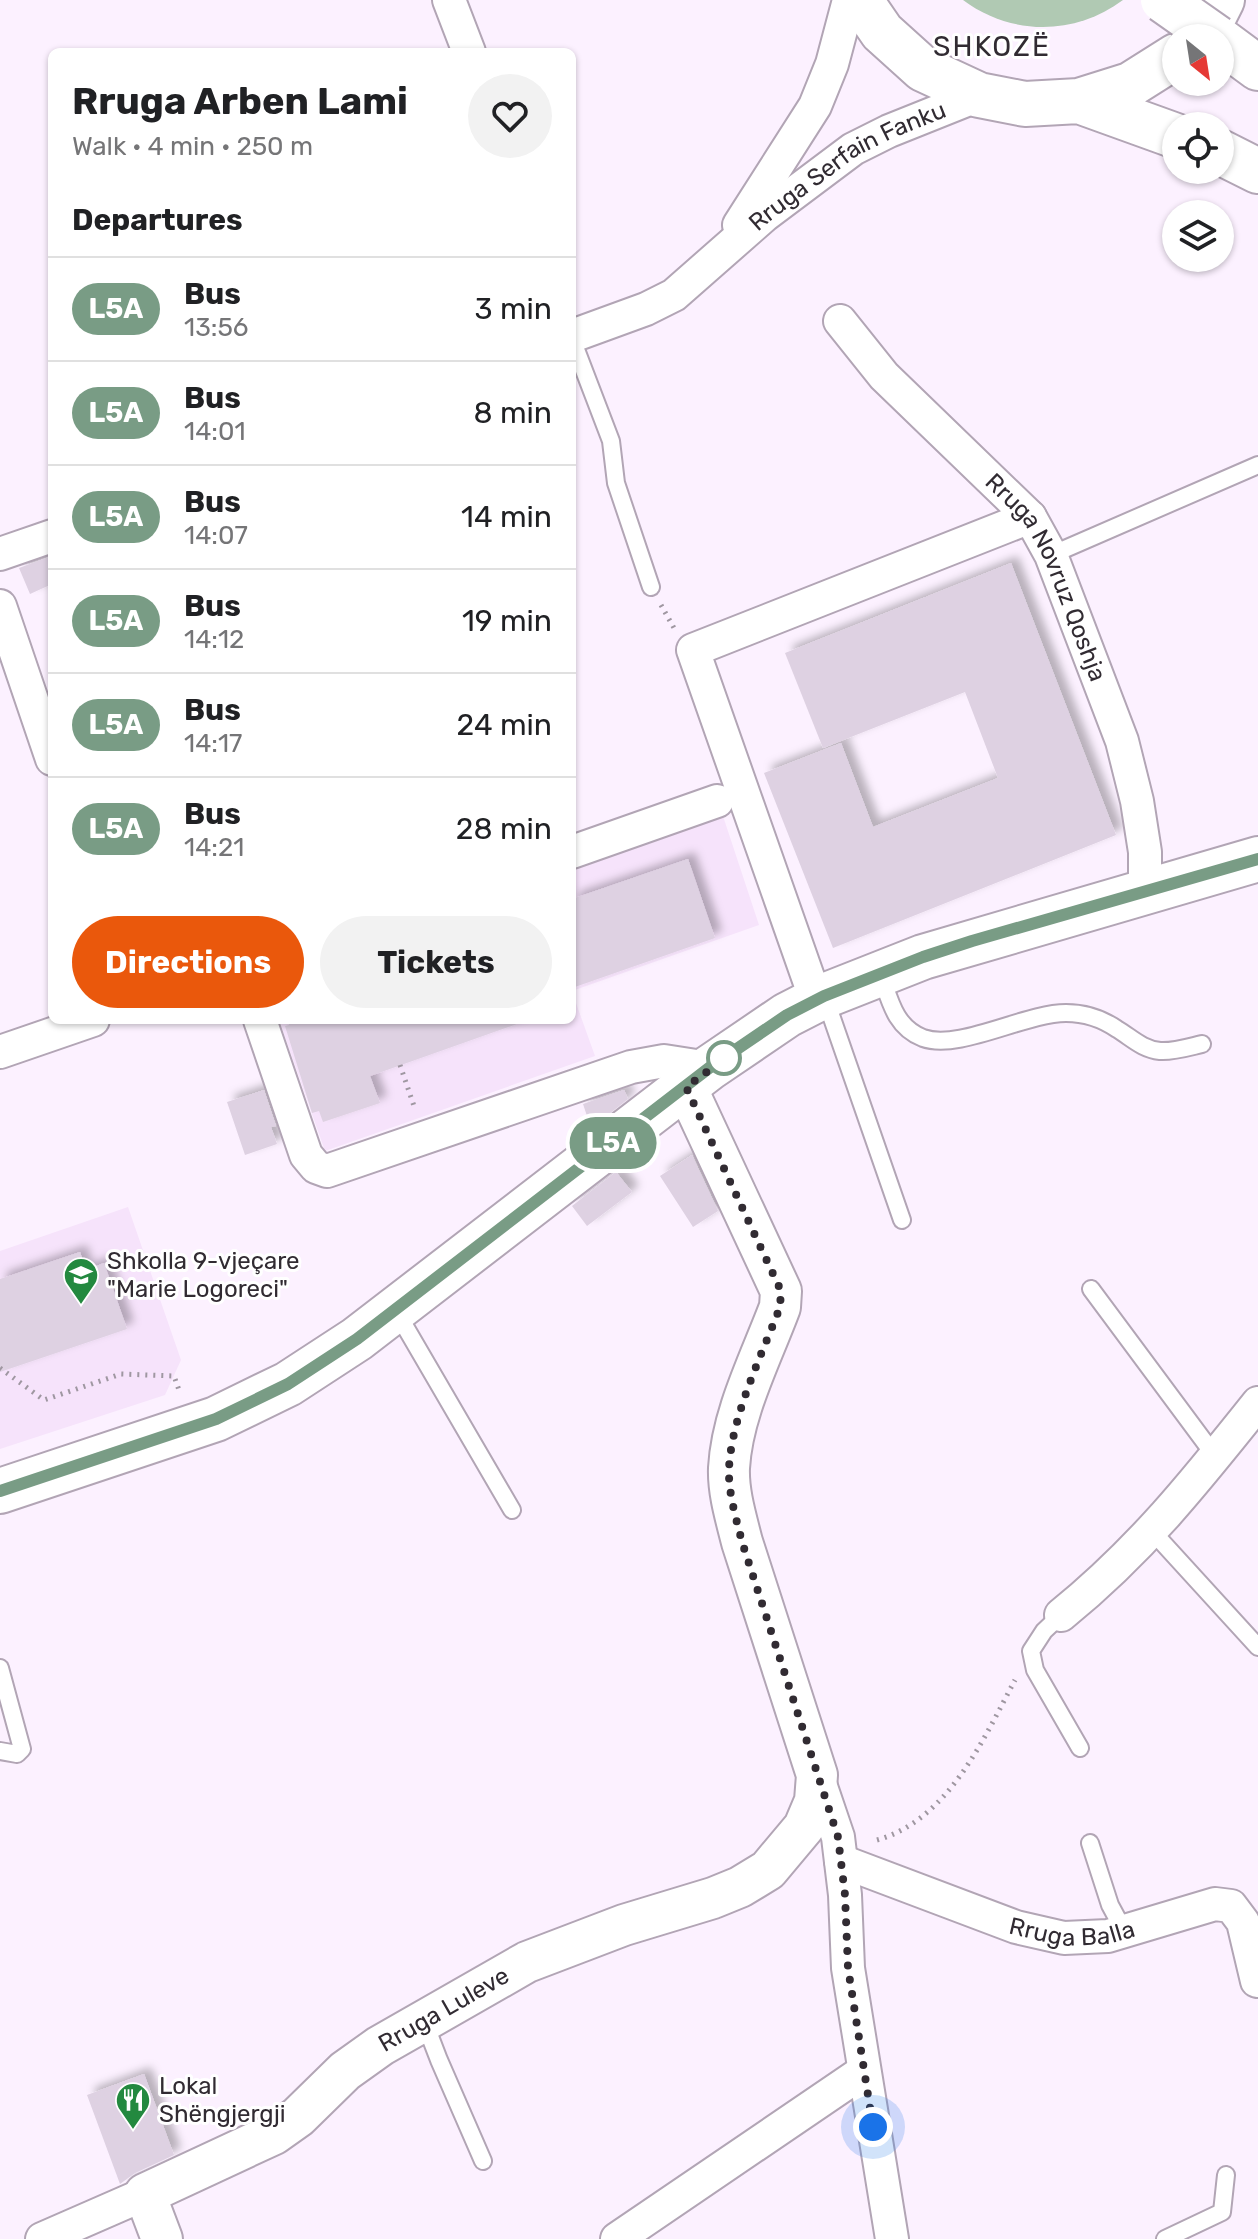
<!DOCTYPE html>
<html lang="en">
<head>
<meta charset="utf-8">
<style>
	:root { --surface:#fff; --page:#f2f2f2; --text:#202124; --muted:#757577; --line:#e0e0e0; --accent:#ea580c }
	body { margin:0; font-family:Rubik,sans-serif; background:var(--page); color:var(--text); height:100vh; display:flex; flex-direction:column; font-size:30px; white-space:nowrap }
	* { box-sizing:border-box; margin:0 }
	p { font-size:26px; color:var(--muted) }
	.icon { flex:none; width:44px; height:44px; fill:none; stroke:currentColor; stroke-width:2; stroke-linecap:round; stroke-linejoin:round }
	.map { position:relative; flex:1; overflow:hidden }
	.panel { position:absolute; left:48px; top:48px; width:528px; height:976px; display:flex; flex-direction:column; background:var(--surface); border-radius:12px; box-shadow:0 2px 6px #0004 }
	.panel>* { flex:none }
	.badge { padding:0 16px; border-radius:26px; font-size:28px; line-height:52px }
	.needle { width:52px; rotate:150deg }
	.buttons { position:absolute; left:1162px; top:24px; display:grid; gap:16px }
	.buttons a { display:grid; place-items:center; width:72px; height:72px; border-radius:50%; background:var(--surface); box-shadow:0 2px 6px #0004; font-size:40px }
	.you { position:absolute; width:40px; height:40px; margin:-20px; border:6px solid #fff; border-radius:50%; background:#1a73e8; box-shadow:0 0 0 12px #1a73e833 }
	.map>.badge { position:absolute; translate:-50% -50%; box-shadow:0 0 0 4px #fff }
	h2 { padding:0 24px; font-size:30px; line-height:72px }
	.round { display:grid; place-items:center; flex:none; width:84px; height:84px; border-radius:42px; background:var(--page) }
	.summary { display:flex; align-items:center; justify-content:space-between; height:136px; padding:0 24px }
	h1 { font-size:38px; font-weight:700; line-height:60px }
	.button { display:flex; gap:16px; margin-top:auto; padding:16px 24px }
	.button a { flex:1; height:92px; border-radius:48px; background:var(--accent); color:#fff; font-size:32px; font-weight:700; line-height:92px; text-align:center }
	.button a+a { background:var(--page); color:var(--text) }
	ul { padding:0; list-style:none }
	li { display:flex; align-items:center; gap:24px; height:104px; padding:0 24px; border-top:2px solid var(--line) }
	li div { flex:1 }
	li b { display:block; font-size:30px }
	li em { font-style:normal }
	li .badge { min-width:88px; font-weight:700; text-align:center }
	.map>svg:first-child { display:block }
	.built { fill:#f6e3fb }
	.water { fill:#b0c9b3 }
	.building { fill:#ded1e2; filter:url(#shadow) }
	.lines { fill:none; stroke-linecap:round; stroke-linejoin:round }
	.service-casing { stroke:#b2a5b5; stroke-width:20 }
	.minor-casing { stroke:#b2a5b5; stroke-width:36 }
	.tertiary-casing { stroke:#b2a5b5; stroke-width:44 }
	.secondary-casing { stroke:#b2a5b5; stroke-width:48 }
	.trunk-casing { stroke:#b2a5b5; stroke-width:48 }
	.path { stroke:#9f97a1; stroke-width:5; stroke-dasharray:2 6; stroke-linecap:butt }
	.service { stroke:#fff; stroke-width:16 }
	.minor { stroke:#fff; stroke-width:32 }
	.tertiary { stroke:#fff; stroke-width:40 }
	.secondary { stroke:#fff; stroke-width:44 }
	.trunk { stroke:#fff; stroke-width:44 }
	.trunk-bridge-casing { stroke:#b2a5b5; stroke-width:48; stroke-linecap:butt }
	.trunk-bridge { stroke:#fff; stroke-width:44 }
	.line-casing { stroke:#fff; stroke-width:18 }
	.line { stroke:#799c85; stroke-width:12 }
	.walk { stroke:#312b32; stroke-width:8; stroke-dasharray:0 14.4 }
	.stop-dot { fill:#fff; stroke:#799c85; stroke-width:4 }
	.labels { text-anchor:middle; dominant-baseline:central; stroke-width:6; stroke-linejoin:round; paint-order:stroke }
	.street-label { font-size:24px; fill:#312b32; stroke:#fff }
	.poi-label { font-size:24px; fill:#312b32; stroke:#fff; text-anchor:start }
	.quarter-label { font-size:28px; letter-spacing:2px; fill:#312b32; stroke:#fff }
</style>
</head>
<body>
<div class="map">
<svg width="1258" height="2239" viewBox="0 0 1258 2239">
	<defs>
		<filter id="shadow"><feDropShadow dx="7" dy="-7" stdDeviation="4" flood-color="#0004"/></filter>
	</defs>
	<rect width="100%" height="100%" fill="#fcf1ff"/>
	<!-- built -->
	<path class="built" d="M720 807 759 925 572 991V859Z
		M572 992 595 1056 325 1151 279 1020H572Z
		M128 1207 181 1360 165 1395 0 1449V1251Z"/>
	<!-- water -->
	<path class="water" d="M963 0H1123C1075 36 1011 36 963 0Z"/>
	<!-- building -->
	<path class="building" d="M52 556V584L30 594 19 568Z
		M1011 563 1116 835 833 948 764 773 841 743 873 827 998 778 965 692 823 748 785 653Z
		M688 859 715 938 572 988V899Z
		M287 1020H517V1024L370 1076 380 1103 323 1122 319 1111 312 1113 285 1026 289 1025Z
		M264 1090 276 1126 271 1127 277 1144 245 1155 227 1102Z
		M624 1090 628 1099 591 1128 583 1104Z
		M692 1155 718 1211 693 1227 660 1176Z
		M616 1172 632 1192 587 1226 572 1206Z
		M80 1252 86 1270 104 1263 127 1329 0 1372V1279Z
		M144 2074 174 2155 135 2173 120 2184 87 2095Z"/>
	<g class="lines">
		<!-- service casing -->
		<g class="service-casing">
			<path id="service" d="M572 339 611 441 616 483 651 587
				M1051 555 1258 465
				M881 975C890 1001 895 1027 923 1038 959 1051 1025 1013 1066 1013 1085 1013 1101 1018 1117 1029 1132 1038 1142 1049 1160 1051 1173 1052 1189 1047 1202 1044
				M825 998 902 1220
				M1091 1289 1215 1456
				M396 1311 512 1510
				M1152 1531 1258 1647
				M1061 1615 1044 1631 1031 1651 1035 1670 1080 1748
				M0 1668 22 1749 17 1754 0 1751
				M1090 1843 1110 1905 1124 1931
				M424 2021 439 2060 483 2161
				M1165 2239 1222 2212 1226 2175"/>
		</g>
		<!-- minor casing -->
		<g class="minor-casing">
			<g id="minor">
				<path d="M449 0 469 52"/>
				<path d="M739 225 815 106 832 64 849 0"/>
				<path id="s1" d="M840 321 884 376 1030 517 1051 555 1122 741 1137 801 1145 852V890"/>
				<path id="s2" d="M572 336 646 309 674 295 765 215 853 149 889 131 979 95"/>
				<path d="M0 554 52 536"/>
				<path d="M0 606 52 759"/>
				<path d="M572 852 717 801"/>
				<path d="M816 1000 693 650 1030 517"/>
				<path d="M260 1020 306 1155 316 1167 327 1171 631 1067 664 1061 709 1068"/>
				<path d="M0 1052 93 1020"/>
				<path d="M1061 1615C1140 1551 1195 1482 1258 1403"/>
				<path d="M817 1775 838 1837 845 1895 848 1968 892 2239"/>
				<path id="s3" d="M841 1861 1016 1927 1064 1938 1108 1936 1215 1904 1231 1906 1243 1922 1257 1981"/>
				<path d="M42 2239 145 2194"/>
				<path d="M617 2239 864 2071"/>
			</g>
		</g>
		<!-- tertiary casing -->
		<g class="tertiary-casing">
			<g id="tertiary">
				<path id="s4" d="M162 2239 145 2194 274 2134 298 2117 345 2071 380 2046 527 1962 624 1925 713 1898 740 1887 768 1870 804 1827 815 1801 817 1775 742 1542C736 1518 728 1492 729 1468 732 1413 761 1358 780 1307L781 1291 686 1087"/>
			</g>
		</g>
		<!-- secondary casing -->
		<g class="secondary-casing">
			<path id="secondary" d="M0 1491 216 1419 288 1384 357 1339 709 1068 787 1015 824 996 923 957 1258 859"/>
		</g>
		<!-- trunk casing -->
		<g class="trunk-casing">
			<path id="trunk" d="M860 0 882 32 923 69 979 95 1025 104 1079 101 1130 85 1176 56
				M1193 38 1214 16 1222 0
				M1220 40 1258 68
				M1079 101 1176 136
				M1220 152 1258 171"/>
		</g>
		<!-- path -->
		<path class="path" d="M661 605 674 628
			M400 1065 415 1109
			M0 1368 44 1400 121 1374 174 1376 180 1393
			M877 1840C948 1820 983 1740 1015 1680"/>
		<!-- service -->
		<use href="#service" class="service"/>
		<!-- minor -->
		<use href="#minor" class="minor"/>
		<!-- tertiary -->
		<use href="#tertiary" class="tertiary"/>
		<!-- secondary -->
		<use href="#secondary" class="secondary"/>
		<!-- trunk -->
		<use href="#trunk" class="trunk"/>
		<!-- trunk-bridge casing -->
		<g class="trunk-bridge-casing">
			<path id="trunk-bridge" d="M1163 0 1217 38"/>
		</g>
		<!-- trunk-bridge -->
		<use href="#trunk-bridge" class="trunk-bridge"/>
	</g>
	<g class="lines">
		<!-- line casing -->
		<g class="line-casing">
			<path id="line" d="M0 1491 216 1419 288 1384 357 1339 709 1068 787 1015 824 996 923 957 972 941 1258 859"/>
		</g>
		<!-- line -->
		<use href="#line" class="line"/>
		<!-- walk -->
		<path class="walk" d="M724 1058 727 1057 686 1087 781 1291 780 1307C761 1357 732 1415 729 1468 728 1492 736 1518 742 1542L838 1837 845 1895 848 1968 873 2127"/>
	</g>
	<!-- icons -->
	<defs>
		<g id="school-pin" transform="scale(1.8)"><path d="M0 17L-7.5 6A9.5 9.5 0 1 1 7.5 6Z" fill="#23893f" stroke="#fff"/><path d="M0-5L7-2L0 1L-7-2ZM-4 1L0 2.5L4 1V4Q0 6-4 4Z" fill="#fff"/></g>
		<g id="restaurant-pin" transform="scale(1.8)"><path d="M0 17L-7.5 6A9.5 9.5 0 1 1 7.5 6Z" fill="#23893f" stroke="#fff"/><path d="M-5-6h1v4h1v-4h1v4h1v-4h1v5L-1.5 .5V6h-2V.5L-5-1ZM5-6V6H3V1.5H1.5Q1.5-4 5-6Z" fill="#fff"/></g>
	</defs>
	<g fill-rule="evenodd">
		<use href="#school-pin" x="81" y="1275"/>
		<use href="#restaurant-pin" x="133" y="2100"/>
	</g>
	<!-- markers -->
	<circle class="stop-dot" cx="724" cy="1058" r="16"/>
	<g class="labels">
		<!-- street labels -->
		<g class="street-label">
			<text stroke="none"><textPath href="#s2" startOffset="328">Rruga Serfain Fanku</textPath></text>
			<text stroke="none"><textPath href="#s1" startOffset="334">Rruga Novruz Qoshja</textPath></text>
			<text stroke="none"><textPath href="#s3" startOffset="244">Rruga Balla</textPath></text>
			<text stroke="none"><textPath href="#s4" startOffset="402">Rruga Luleve</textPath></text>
		</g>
		<!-- poi labels -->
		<g class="poi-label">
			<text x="107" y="1261">Shkolla 9-vjeçare<tspan x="107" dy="28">"Marie Logoreci"</tspan></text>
			<text x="159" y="2086">Lokal<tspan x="159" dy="28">Shëngjergji</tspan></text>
		</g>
		<!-- quarter labels -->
		<g class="quarter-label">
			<text x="992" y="46">SHKOZË</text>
		</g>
	</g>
</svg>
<div class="buttons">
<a><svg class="needle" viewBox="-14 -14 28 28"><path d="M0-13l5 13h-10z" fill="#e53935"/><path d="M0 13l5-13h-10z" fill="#757577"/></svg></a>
<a><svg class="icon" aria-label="locate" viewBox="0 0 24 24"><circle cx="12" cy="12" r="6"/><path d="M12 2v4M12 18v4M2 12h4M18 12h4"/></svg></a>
<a><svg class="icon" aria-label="layers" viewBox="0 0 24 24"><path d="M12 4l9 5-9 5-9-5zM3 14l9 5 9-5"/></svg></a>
</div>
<div class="you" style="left:873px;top:2127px"></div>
<b class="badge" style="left:613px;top:1143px;background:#799c85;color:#fff">L5A</b>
<section class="panel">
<div class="summary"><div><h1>Rruga Arben Lami</h1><p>Walk · 4 min · 250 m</p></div><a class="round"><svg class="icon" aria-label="heart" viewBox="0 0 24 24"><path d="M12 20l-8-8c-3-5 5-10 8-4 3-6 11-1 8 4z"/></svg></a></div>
<h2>Departures</h2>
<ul>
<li><span class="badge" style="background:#799c85;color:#fff">L5A</span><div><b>Bus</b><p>13:56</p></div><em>3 min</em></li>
<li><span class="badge" style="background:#799c85;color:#fff">L5A</span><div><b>Bus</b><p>14:01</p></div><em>8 min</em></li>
<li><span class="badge" style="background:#799c85;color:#fff">L5A</span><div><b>Bus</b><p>14:07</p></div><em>14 min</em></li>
<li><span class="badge" style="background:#799c85;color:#fff">L5A</span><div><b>Bus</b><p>14:12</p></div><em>19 min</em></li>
<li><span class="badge" style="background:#799c85;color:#fff">L5A</span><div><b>Bus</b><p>14:17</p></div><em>24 min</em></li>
<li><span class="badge" style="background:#799c85;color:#fff">L5A</span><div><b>Bus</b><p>14:21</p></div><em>28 min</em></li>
</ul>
<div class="button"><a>Directions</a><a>Tickets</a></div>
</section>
</div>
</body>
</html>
